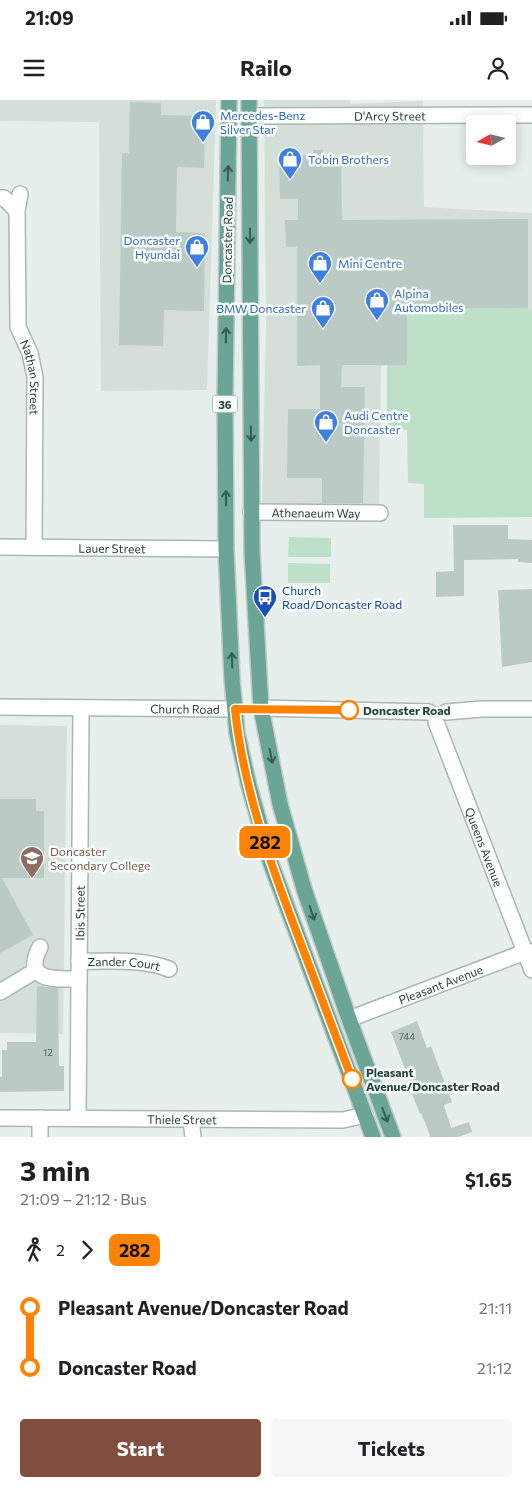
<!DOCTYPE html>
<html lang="en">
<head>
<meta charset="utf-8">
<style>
	:root { --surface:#fff; --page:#f6f6f6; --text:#202124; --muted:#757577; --accent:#7f4e3f }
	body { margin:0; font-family:Commissioner,sans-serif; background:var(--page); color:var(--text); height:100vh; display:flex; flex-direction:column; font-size:19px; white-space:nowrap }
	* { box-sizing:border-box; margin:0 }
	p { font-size:16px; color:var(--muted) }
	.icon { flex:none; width:28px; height:28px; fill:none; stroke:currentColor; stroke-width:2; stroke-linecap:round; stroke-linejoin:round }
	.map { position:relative; height:1037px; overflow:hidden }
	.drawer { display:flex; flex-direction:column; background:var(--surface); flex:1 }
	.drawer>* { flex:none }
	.badge { padding:0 10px; border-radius:8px; font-size:18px; line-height:32px }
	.needle { width:32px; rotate:262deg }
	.tools { position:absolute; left:466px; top:15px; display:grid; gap:10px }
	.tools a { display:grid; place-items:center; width:50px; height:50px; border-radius:5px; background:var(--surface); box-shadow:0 2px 12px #0003; font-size:25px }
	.map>.badge { position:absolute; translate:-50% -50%; box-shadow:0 0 0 2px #fff }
	.legs { display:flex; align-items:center; gap:8px; height:55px; padding:0 20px; font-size:16px }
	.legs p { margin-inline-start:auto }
	.summary { display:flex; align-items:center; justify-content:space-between; height:85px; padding:0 20px }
	h1 { font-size:28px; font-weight:700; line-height:38px }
	.primary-button { display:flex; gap:10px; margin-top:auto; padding:10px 20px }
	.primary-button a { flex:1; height:58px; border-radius:5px; background:var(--accent); color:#fff; font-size:20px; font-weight:700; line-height:58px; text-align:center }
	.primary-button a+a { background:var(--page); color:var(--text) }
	ul { padding:0 20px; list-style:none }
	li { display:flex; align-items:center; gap:18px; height:60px; font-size:19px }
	li i { display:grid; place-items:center; width:8px; height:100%; margin:0 6px; background:currentColor }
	li i::after { content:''; width:12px; height:12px; margin:-6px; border:4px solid; border-radius:50%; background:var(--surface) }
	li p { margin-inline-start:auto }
	li:first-child i { background:linear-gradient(#0000 50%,currentColor 0) }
	li:last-child i { background:linear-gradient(currentColor 50%,#0000 0) }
	.status { display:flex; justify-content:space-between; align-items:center; height:35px; padding:0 25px; background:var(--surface); direction:ltr }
	.status svg { height:14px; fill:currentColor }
	header { display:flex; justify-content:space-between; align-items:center; height:65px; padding:0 20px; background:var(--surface); font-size:22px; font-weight:700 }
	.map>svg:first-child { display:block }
	.built { fill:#d4dfda }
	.green { fill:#bfe0c8 }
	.building { fill:#bbcac4 }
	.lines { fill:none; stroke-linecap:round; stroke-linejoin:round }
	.minor-casing { stroke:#a8b8b2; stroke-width:18 }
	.major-casing { stroke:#c2cac8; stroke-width:18 }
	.minor { stroke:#fff; stroke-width:15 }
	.major { stroke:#6aa596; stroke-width:15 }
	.oneway { stroke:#365b51 }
	.line-1-casing { stroke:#fff; stroke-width:11 }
	.line-1 { stroke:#ff8200; stroke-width:8 }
	.stop-1-dot { fill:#fff; stroke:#ff8200; stroke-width:2.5 }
	.labels { text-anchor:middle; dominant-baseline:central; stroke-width:5; stroke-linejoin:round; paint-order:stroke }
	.number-label { font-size:10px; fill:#4a645c }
	.shield { fill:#f7fbf9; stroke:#637a73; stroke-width:1 }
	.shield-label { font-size:11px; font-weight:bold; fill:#24423a }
	.shop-label { font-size:12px; fill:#366cbe; stroke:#f7fbf9; text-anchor:start }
	.street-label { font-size:12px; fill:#24423a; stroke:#f7fbf9 }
	.transit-label { font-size:12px; fill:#164399; stroke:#f7fbf9; text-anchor:start }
	.stop-label { font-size:12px; font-weight:bold; fill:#24423a; stroke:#f7fbf9; text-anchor:start }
	.education-label { font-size:12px; fill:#785e54; stroke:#f7fbf9; text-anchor:start }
</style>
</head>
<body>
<div class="status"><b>21:09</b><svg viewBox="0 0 49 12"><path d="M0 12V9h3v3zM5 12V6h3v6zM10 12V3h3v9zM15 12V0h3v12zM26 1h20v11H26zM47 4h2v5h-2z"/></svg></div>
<header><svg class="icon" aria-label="menu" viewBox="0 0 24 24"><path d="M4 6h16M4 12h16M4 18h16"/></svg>Railo<svg class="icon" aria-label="person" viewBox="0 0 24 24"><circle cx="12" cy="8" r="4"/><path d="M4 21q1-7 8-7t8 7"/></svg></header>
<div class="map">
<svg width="532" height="1037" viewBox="0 0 532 1037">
	<rect width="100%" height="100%" fill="#e6efeb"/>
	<!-- built -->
	<path class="built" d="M0 0H216L207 290 101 291 99 22 0 21Z
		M264 0H350V4L423 1 424 107 532 113V211L528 208 407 265 381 266 379 407 262 405 266 225Z
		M0 625 67 626 63 934 0 933Z"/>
	<!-- green -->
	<path class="green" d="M528 208 532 211V417L424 418V384L408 383 407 330H387V265H407V209Z
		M289 437 331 438V457H288Z
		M288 463 330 464V483H288Z"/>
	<!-- building -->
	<path class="building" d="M130 2 161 3V15L205 16 204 68 177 67 176 132 205 133 204 211 164 210 163 246 119 245 122 53H129Z
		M313 50H323V57L341 56 342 120 528 119V208L407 209V265H342L341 287H365L363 403H322V378H287L288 309H320V265L297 266V147H286L285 120H298V99H280L279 56 313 55Z
		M453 425H508V439L532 440V463L518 462V459L464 460V496L436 497V472L454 471Z
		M532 489V562L502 567 498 490Z
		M0 699H36V711H44V778H2L33 835 0 853Z
		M37 886 58 888 59 966H64V991L0 992V977H2V950H7V942H36Z
		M417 921 427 948 431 946 452 1002 444 1005 451 1028 469 1022 472 1032 458 1037H429L430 1035 421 1013 420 1014 409 986 411 985 391 932Z"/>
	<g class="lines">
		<!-- minor casing -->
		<g class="minor-casing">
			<g id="minor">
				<path id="s1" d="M249 16 532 15"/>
				<path id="s2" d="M20 94 17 111 18 227 30 253 35 277 34 447"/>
				<path d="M0 98H4L17 111"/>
				<path id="s3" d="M251 412 380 413"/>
				<path id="s4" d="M0 447 226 449"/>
				<path id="s5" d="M0 607 235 609"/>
				<path d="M261 608 429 612"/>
				<path d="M446 612 482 609H532"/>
				<path id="s6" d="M436 622 532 870"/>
				<path d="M40 847C22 882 55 879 79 879"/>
				<path id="s7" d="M79 861C109 862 140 858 169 869"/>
				<path d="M0 892 35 871"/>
				<path id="s8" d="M349 919 525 852H532"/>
				<path id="s9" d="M0 1018 343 1020 365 1015"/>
				<path id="s10" d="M78 1018 81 608"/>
				<path d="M191 1020 193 1037"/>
				<path d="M40 1037V1018"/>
			</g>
		</g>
		<!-- major casing -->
		<g class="major-casing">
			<path id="major" d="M229 0 225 301 226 449 232 579 237 633 249 686 271 764 373 1037
				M249 0 252 452 261 608 280 704 304 789 349 919 393 1037"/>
		</g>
		<!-- minor -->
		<use href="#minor" class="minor"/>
		<!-- major -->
		<use href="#major" class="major"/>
	</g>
	<!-- one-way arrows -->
	<defs><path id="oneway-shaft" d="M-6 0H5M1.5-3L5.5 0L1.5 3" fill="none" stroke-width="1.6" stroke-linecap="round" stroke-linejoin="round" transform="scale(1.25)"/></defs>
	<g class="oneway">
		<use href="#oneway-shaft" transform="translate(228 73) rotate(-89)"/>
		<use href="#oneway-shaft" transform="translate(250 136) rotate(90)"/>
		<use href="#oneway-shaft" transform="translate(226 235) rotate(-89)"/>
		<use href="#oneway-shaft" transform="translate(251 334) rotate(89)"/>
		<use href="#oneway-shaft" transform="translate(226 398) rotate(-90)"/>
		<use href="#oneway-shaft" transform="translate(232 560) rotate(-92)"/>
		<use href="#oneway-shaft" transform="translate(271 656) rotate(79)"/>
		<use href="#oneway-shaft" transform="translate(312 813) rotate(71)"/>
		<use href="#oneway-shaft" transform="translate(385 1015) rotate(69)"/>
	</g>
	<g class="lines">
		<!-- line-1 casing -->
		<g class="line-1-casing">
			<path id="line-1" d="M349 610 235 609C243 687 270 763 298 836 316 884 334 931 352 979"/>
		</g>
		<!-- line-1 -->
		<use href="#line-1" class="line-1"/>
	</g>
	<!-- icons -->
	<defs>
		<g id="shop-pin" transform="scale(1.25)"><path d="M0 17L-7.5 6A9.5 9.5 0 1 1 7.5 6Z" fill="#3f7fe0" stroke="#f7fbf9"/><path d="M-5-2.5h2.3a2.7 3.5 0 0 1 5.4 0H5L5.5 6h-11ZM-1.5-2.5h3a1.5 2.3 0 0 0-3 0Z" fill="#fff"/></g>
		<g id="bus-pin" transform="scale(1.25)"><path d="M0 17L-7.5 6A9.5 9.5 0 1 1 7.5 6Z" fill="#1a4fb4" stroke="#f7fbf9"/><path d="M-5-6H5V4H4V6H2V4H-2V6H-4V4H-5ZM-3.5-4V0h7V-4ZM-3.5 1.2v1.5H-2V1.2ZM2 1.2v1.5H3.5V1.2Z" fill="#fff"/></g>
		<g id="school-pin" transform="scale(1.25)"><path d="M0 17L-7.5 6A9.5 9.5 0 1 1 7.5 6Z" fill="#8d6e63" stroke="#f7fbf9"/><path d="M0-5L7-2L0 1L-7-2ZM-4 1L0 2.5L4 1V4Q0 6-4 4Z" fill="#fff"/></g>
	</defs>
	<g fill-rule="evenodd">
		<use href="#shop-pin" x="203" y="22"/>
		<use href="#shop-pin" x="290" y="59"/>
		<use href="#shop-pin" x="197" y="147"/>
		<use href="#shop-pin" x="320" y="163"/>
		<use href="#shop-pin" x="377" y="200"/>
		<use href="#shop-pin" x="323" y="208"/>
		<use href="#shop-pin" x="326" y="322"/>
		<use href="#bus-pin" x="265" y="497"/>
		<use href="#school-pin" x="32" y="758"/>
	</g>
	<!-- markers -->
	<g class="stop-1-dot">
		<circle cx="349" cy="610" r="9"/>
		<circle cx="352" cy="979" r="9"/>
	</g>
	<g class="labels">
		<!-- number labels -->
		<g class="number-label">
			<text x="407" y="936">744</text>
			<text x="48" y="952">12</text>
		</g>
		<!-- shield labels -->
		<rect class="shield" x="212.5" y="295.5" width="25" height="17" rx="4"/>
		<g class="shield-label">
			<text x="225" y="304">36</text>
		</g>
		<!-- shop labels -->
		<g class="shop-label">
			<text x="220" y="15">Mercedes-Benz<tspan x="220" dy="14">Silver Star</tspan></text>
			<text x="308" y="59">Tobin Brothers</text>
			<text x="180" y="140" text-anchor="end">Doncaster<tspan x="180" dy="14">Hyundai</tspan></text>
			<text x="338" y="163">Mini Centre</text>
			<text x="394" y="193">Alpina<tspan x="394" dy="14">Automobiles</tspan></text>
			<text x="306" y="208" text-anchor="end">BMW Doncaster</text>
			<text x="344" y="315">Audi Centre<tspan x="344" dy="14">Doncaster</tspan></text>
		</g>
		<!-- street labels -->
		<g class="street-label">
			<text stroke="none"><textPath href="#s1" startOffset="141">D'Arcy Street</textPath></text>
			<text transform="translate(227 140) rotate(-89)">Doncaster Road</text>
			<text stroke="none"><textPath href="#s2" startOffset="186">Nathan Street</textPath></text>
			<text stroke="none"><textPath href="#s3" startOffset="65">Athenaeum Way</textPath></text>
			<text stroke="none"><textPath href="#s4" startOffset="112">Lauer Street</textPath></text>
			<text stroke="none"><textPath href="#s5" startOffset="185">Church Road</textPath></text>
			<text stroke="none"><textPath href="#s6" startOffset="134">Queens Avenue</textPath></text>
			<text stroke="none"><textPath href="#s10" startOffset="205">Ibis Street</textPath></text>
			<text stroke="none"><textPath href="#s7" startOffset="45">Zander Court</textPath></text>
			<text stroke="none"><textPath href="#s8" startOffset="98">Pleasant Avenue</textPath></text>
			<text stroke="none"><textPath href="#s9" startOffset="182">Thiele Street</textPath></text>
		</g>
		<!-- transit labels -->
		<g class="transit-label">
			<text x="282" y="490">Church<tspan x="282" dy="14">Road/Doncaster Road</tspan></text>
		</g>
		<!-- stop labels -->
		<g class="stop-label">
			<text x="363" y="610">Doncaster Road</text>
			<text x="366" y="972">Pleasant<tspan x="366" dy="14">Avenue/Doncaster Road</tspan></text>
		</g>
		<!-- education labels -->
		<g class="education-label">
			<text x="50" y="751">Doncaster<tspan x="50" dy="14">Secondary College</tspan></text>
		</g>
	</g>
</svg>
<div class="tools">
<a><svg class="needle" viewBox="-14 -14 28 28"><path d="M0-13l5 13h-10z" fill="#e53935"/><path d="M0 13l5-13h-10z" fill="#757577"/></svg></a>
</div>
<b class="badge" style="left:265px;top:742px;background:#ff8200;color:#111">282</b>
</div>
<section class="drawer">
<div class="summary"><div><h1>3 min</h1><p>21:09 – 21:12 · Bus</p></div><b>$1.65</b></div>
<div class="legs"><svg class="icon" aria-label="walk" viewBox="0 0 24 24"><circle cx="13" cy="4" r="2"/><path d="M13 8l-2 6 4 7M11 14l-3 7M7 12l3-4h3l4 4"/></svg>2<svg class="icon" aria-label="forward" viewBox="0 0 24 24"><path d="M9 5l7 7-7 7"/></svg><b class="badge" style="background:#ff8200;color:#111">282</b></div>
<ul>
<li><i style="color:#ff8200"></i><b>Pleasant Avenue/Doncaster Road</b><p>21:11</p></li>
<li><i style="color:#ff8200"></i><b>Doncaster Road</b><p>21:12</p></li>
</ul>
<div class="primary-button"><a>Start</a><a>Tickets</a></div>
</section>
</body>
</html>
